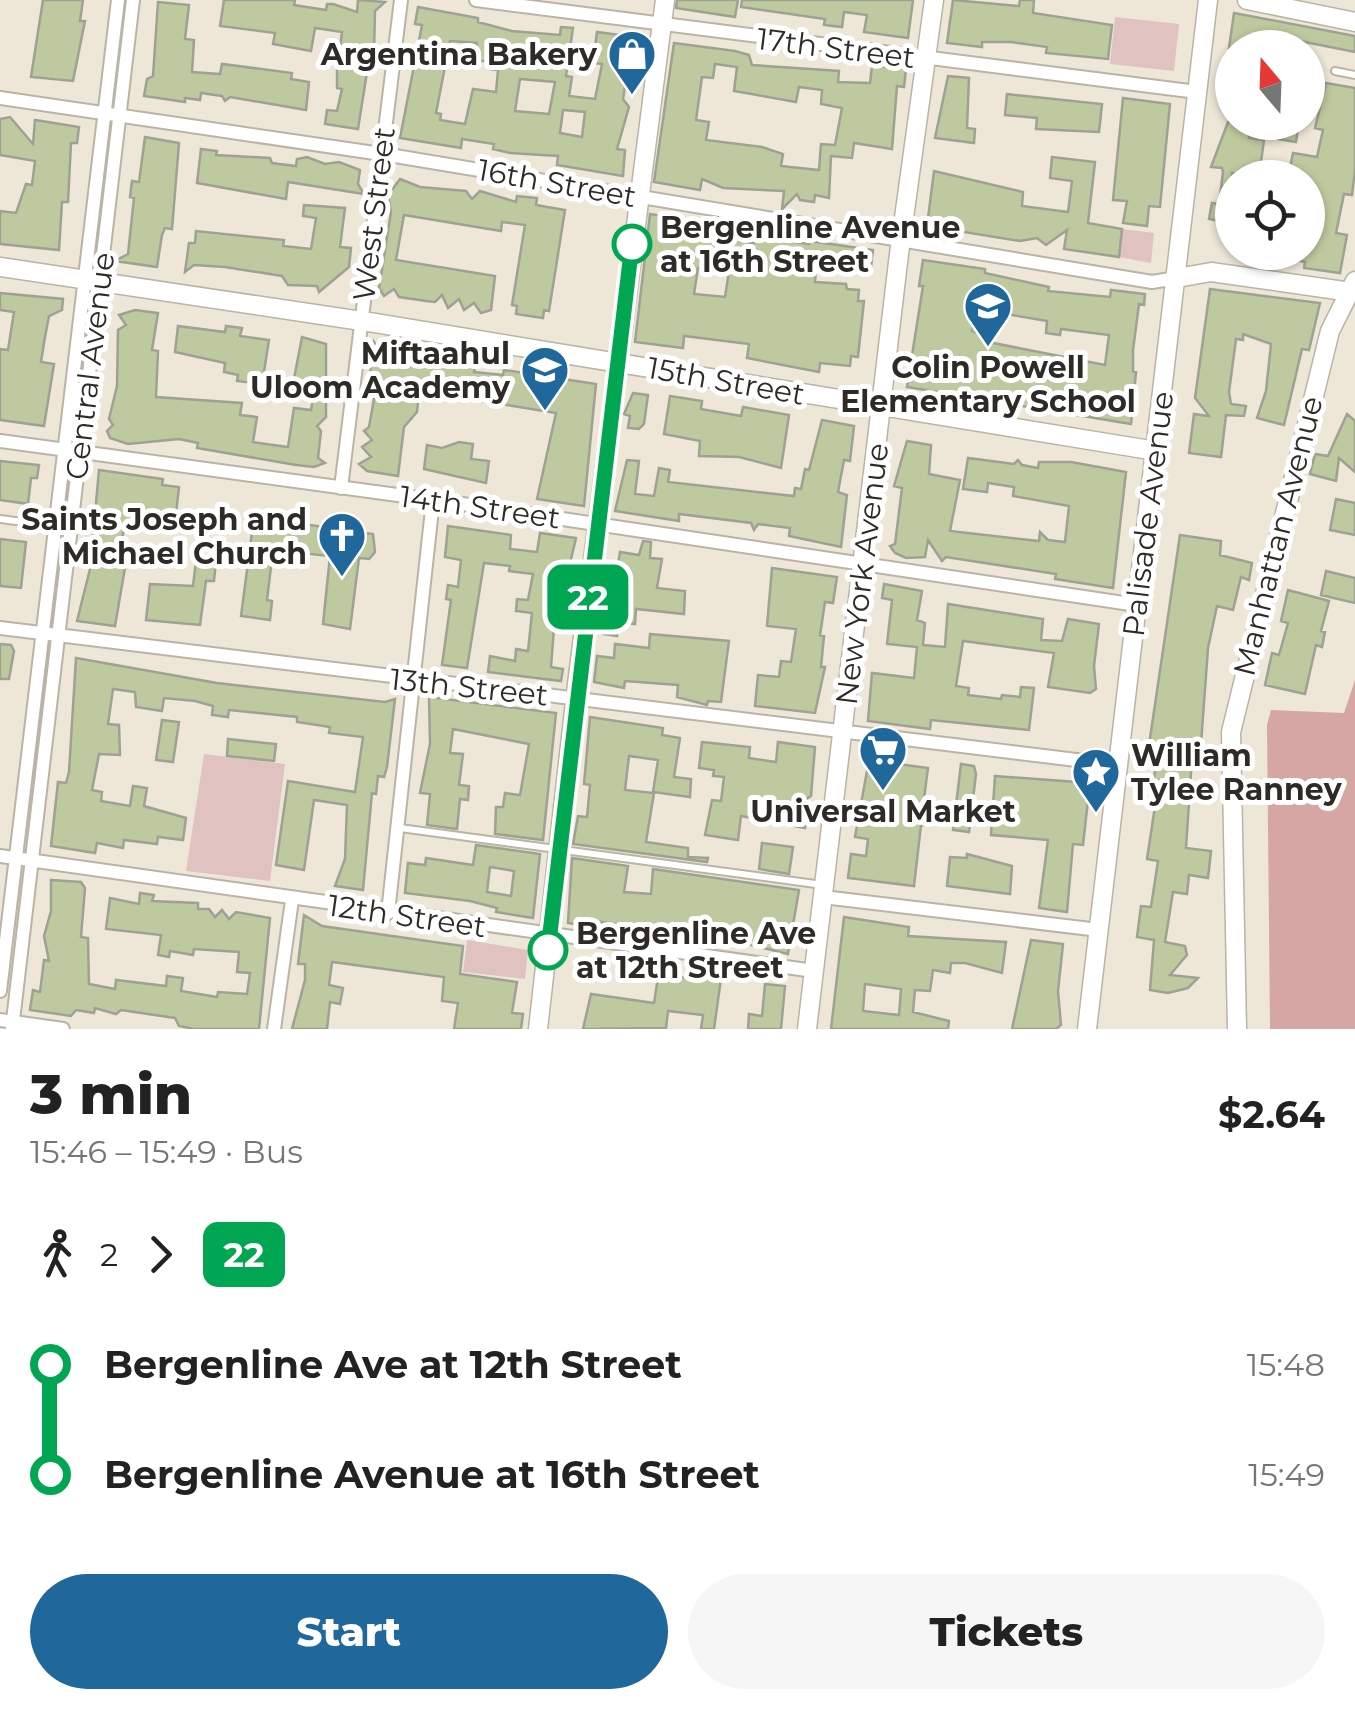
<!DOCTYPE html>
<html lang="en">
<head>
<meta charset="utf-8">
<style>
	:root { --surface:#fff; --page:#f6f6f6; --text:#222; --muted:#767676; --accent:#20679b }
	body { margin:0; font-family:Montserrat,sans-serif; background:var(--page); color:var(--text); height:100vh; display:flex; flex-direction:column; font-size:38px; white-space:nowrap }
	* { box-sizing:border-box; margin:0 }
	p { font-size:32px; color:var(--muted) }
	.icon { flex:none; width:55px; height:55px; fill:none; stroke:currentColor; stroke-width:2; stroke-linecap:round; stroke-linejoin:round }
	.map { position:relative; height:1029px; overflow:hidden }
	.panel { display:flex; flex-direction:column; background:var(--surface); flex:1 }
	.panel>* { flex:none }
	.badge { padding:0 20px; border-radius:15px; font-size:35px; line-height:65px }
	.needle { width:65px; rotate:341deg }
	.controls { position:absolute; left:1215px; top:30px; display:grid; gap:20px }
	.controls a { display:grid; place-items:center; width:110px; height:110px; border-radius:50%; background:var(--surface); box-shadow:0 2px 8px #0004; font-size:50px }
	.map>.badge { position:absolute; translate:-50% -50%; box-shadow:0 0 0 5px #fff }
	.legs { display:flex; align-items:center; gap:15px; height:110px; padding:0 30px; font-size:32px }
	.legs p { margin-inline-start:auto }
	.headline { display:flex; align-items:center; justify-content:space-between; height:170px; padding:0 30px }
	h1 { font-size:55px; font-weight:800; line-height:75px }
	.cta { display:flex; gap:20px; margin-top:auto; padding:20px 30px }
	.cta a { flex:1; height:115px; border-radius:60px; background:var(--accent); color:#fff; font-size:40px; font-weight:800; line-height:115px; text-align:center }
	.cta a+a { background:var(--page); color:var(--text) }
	ul { padding:0 30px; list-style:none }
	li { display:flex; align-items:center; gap:35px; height:110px; font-size:38px }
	li i { display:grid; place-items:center; width:15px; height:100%; margin:0 12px; background:currentColor }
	li i::after { content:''; width:25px; height:25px; margin:-12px; border:8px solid; border-radius:50%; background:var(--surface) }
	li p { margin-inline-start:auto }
	li:first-child i { background:linear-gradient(#0000 50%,currentColor 0) }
	li:last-child i { background:linear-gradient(currentColor 50%,#0000 0) }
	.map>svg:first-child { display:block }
	.green { fill:#e0c2c0 }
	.forest { fill:#d5a6a3 }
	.building { fill:#bfc99f; stroke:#9ea293; stroke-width:2.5; fill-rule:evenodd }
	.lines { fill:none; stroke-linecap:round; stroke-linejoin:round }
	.service-casing { stroke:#bab4a5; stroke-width:10 }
	.minor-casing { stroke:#bab4a5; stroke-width:16 }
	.tertiary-casing { stroke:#bab4a5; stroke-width:21 }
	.secondary-casing { stroke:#bab4a5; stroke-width:21 }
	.service { stroke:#fff; stroke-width:6 }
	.minor { stroke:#fff; stroke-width:12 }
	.tertiary { stroke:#fff; stroke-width:18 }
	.secondary { stroke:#fff; stroke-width:18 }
	.line-1-casing { stroke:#fff; stroke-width:22 }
	.line-1 { stroke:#00a651; stroke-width:15 }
	.stop-1-dot { fill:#fff; stroke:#00a651; stroke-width:5 }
	.labels { text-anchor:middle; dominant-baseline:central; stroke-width:10; stroke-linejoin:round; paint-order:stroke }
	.street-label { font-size:30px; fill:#2e2b26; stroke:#fff }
	.poi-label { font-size:30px; font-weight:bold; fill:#2e2b26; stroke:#fff; text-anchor:end }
	.stop-label { font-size:30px; font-weight:bold; fill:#2e2b26; stroke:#fff; text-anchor:start }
</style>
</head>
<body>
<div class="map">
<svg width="1355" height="1029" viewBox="0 0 1355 1029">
	<rect width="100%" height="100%" fill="#eee7d8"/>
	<!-- green -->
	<path class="green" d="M1115 17 1179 24 1174 71 1110 64Z
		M1122 229 1154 233 1151 263 1119 257Z
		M204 754 285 764 270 881 186 871Z
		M467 940 528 950 525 979 463 972Z"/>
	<!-- forest -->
	<path class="forest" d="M1355 680V1029H1270L1267 725 1271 710 1344 713Z"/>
	<!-- building -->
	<path class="building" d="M43 0H83L80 21H85L73 81 31 77Z
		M224 0H295L294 5 326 10 327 4H333L357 12 358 0 385 2 375 11 374 54 370 53 358 129 325 124 327 110 337 111 342 89 337 88V70L342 32 315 28 311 51 273 44 275 33 220 26Z
		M677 0H738L735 17 676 8Z
		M742 0H913L908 38 864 32 867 15 844 12 842 27 824 25 825 19 741 7Z
		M953 0 1019 6 1020 0H1034L1033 13 1112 25 1108 59 1046 53 1047 47 1011 42H982V47L947 43Z
		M158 2 189 5 185 39 194 40 192 72 220 74 222 64 292 73 291 79 309 82 306 110 230 97 225 101 222 96 201 93 200 100 185 98V102L144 96 147 79 153 76Z
		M418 7 478 18V22L512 31 560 35 561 27 573 28 566 76 572 77 569 96 595 99 602 64 593 63 597 32 642 38 637 69 628 68 623 99 629 107 617 149 625 150 623 176 557 165 558 156 510 153 493 149 494 144 462 139 461 148 400 138 422 25 415 24ZM450 41 477 43 475 60 490 62 489 69 498 70 496 92 473 89 465 124 440 120 441 114 436 113ZM520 79 555 82 549 114 515 111ZM563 110 585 112 582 137 560 133Z
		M1234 13 1355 36V52L1300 41 1298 48H1229Z
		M674 43 735 51 749 55 752 65 839 71 838 82 870 83 872 66 906 69 904 87 897 86 892 149 854 143 852 158 831 156 829 198 815 195 814 202 800 200 797 194 782 209 784 191 723 188 702 179 700 190 654 182ZM715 64 737 67 734 91 796 102 799 87 822 90 821 104 842 108 835 145 821 144 819 170 781 166 783 154 762 147 706 140 709 122 696 120 702 77 713 78Z
		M948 76 969 78 967 128 975 129 974 143 935 138Z
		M1326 83 1355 88V170L1352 195 1344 194 1336 233 1347 235 1340 273 1304 268 1305 262 1284 257 1285 252H1308V178H1288L1293 153 1317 157 1323 130 1315 128Z
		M1007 94 1102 104 1099 132 1036 129 1037 118 1005 115Z
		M1123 98 1170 104 1160 207 1149 206 1147 226 1123 223 1127 201 1113 200Z
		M10 117 33 144 35 120 79 127 77 143H71L68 202H62L59 250 0 244V211L16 213 26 184 32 185 35 161 0 155V119Z
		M1228 122H1250L1249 138 1264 140 1259 176 1232 173V223L1209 219 1212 203 1219 204 1223 172 1222 168 1211 167Z
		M1280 122H1299L1296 142 1278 139Z
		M145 137 179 143 172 229 165 228 162 235 157 267 115 261 128 254 134 198 130 197 132 181 139 182Z
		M201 149 217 151 216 155 270 158 272 163 296 166 297 159 307 157 325 164 339 162 360 170 358 184 364 194 288 182 286 199 197 183Z
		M1052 157 1095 162 1088 223 1122 229 1119 257 1064 249 1067 230 1046 245 1037 238 1020 241 927 226 934 171 1023 192 1022 206 1068 212 1072 181 1050 178Z
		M400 179 420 187 466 191 472 199 480 191 516 202 517 196 537 198 536 205 565 210 549 311 544 310 543 318 516 314 517 306 512 305 525 225 502 222 501 231 404 215 396 260 495 276 491 310 481 313 474 303 464 310 459 299 448 308 442 295 435 302 426 301 399 297 394 289 384 296 379 288 391 212 388 195Z
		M304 205 345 208 340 247 351 248 349 267 319 292 317 286 288 285 282 276 225 267 194 265 185 272 189 243H195L196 231 284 240 283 246 311 249 316 218 303 216Z
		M650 214 708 223 706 237 754 243 755 237 809 244 810 241 873 250 871 267 817 258 815 282 846 284 847 289 859 290 858 301H864L858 357 851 356 850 366 820 363 819 372 747 358 749 344 684 336 683 348 635 342ZM698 268 729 271 725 297 694 294Z
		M923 260 985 269V273L1049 287 1048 291 1110 297 1111 290 1145 294 1144 305 1139 304 1133 350V371L1136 372 1131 424 907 387 923 286H919ZM981 292 1002 299 1000 313 1047 321 1046 333 1060 335 1061 329 1109 335 1105 365 983 341 984 336 972 331Z
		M1210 289 1320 303 1309 350 1302 349 1284 425 1257 418 1266 391 1271 344 1243 334V340L1236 339 1229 392 1231 404 1246 406 1244 416 1226 415 1221 457 1189 453 1194 414 1209 416 1195 398Z
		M0 293 63 299 62 310 49 316 45 337 41 362 54 364 44 426 0 420V349L8 350 14 312 0 310Z
		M135 310 158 313 152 350 158 351 156 397 242 403 240 415 257 417 253 442 266 444 288 447 294 408 311 410 314 392 292 389 302 337 326 344V417L317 426 321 431 318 458 325 463 314 467 296 465 197 448 198 443 179 439 128 444 110 438 107 431 113 425 109 419 117 386 118 330 126 325 119 315Z
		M178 326 225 332 226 326 242 328 240 336 269 340 262 384 237 381 238 375 224 372 225 363 175 352Z
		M374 342 384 358 394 349 418 361 475 366 474 372 503 375 504 370 596 384 584 506 537 499 556 413 457 397 459 388 420 383 417 412 404 427 398 476 367 471 359 464 371 457 362 447 372 440 364 431 369 427 377 382 369 381Z
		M633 393 648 395 644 424 639 429 628 428 630 416 624 414Z
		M670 396 702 401 701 409 741 416 743 407 789 415 781 468 739 457 699 456 700 441 664 434Z
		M1347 414 1355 421V472L1339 458 1336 481 1310 474 1315 454 1328 456Z
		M822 420 854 426 850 461 844 460 838 492 847 495 841 547 789 536 790 528 758 524 754 530 751 523 679 514V521L615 511 627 460 639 461 635 494 654 496 659 468 670 470 668 482 794 496 795 488 801 489 805 469 809 470Z
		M907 441 931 445 929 474 960 480 950 531 1039 541 1040 532 1048 540 1065 542 1069 506 1013 496 1014 487 988 483 987 492 963 489 968 458 1014 464 1018 460 1022 465 1038 468 1039 462H1071L1126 472 1113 588 1055 579 1056 574 946 557 942 561 928 540 925 557 906 558 895 553 890 546 895 544 902 488 894 486Z
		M459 442 473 444 471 459 489 461 486 483 424 469 427 445 442 448Z
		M0 461 39 465 37 478H31L28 504 0 500Z
		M99 470 163 479 162 485 179 487 175 523 158 520 157 526 126 522 118 555 127 556 115 626 77 621 90 569Z
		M1336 499 1355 503V535L1330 530Z
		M254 517 373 534 375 552 369 559 359 558 350 629 323 624 330 556 273 550 267 600 272 601 270 620 241 616Z
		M448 526 511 535 510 549 537 552 540 533 576 538 568 572 563 571 559 604 567 605 566 617 556 616 554 628 551 667 563 669 561 681 488 672 490 656 515 661 516 649 528 651 532 613 516 611 517 599 528 600 533 574 509 571 510 566 484 563 467 668 442 665 451 600 446 599 448 585 458 587 461 560 445 557Z
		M1180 535 1221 541 1220 555 1252 563 1249 580 1241 577 1233 610 1217 606 1208 648 1200 758H1192L1186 848 1211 851 1208 878 1189 875 1187 894 1173 892 1165 942 1185 946 1187 955 1170 975 1198 978 1188 988 1168 993 1150 990 1154 940 1137 937 1141 906 1151 907 1158 861 1147 859 1159 780 1154 779 1157 753 1148 752Z
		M0 539 26 542 21 588 0 586Z
		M643 541 651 542 650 558 662 559 657 588 685 591 684 614 636 609 635 624 618 622 617 636 603 634 608 568 617 571 620 552 639 555Z
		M196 561 216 562 214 581H206L200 625 146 620 150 584 193 586Z
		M772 568 837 577 833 603 825 602 820 635 824 636 821 667H825L815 713 755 706 758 675 779 677 781 661 791 662 796 629 767 626Z
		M1326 571 1355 578V603L1321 595Z
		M884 584 922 591 917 620 925 623 923 645 945 647 948 604 1043 619 1041 640 1062 641 1068 619 1099 624 1094 666 1096 689 1090 693 1048 687 1054 653 963 641 956 686 969 688 968 695 1001 699 1002 695 1020 697 1021 687 1034 688 1029 730 931 720 930 729 868 721 872 673 914 678 917 647 887 644 892 600 882 598Z
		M1288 590 1329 601 1321 631 1325 632 1322 647 1316 645 1305 694 1265 685 1272 653 1279 655 1288 623 1281 621Z
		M650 634 729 641 721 702 708 701 707 705 677 697 678 685 625 681 624 688 594 682 597 656 614 658 615 644 649 648Z
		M0 644 11 645 14 651 9 679H0Z
		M76 658 217 683 385 702 395 699 387 767 384 777 378 776 376 794 372 793 363 890 335 886 345 859 347 805 314 800 304 870 276 865 288 781 355 792 363 737 329 733 330 727 297 722V717L229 710 228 717 212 715 213 706 195 701 164 698 162 711 136 707 135 692 113 689 108 724 119 725 120 755 99 754 92 790 102 792 101 801 130 806 133 786 147 788 144 806 186 818 183 840 158 837 157 844 124 840 123 848 97 843 95 853 51 846 58 782 66 783 69 772Z
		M429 697 556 713 543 840 495 834 496 807H503L505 793 520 795 529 744 453 729 450 753 463 754 459 785 469 786 468 800 460 799 457 829 427 825 430 794 420 793 430 744Z
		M590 717 663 728 662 735 680 738 674 777 691 779 690 797 653 792 658 760 629 756 625 790 654 793 646 842 688 848V857L708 858 707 862 573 844 578 816 587 817 590 785 584 784Z
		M162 720 179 722 173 762 156 760Z
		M228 739 276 744 274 761 227 756Z
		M702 742 750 747 749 758 776 762 778 742 815 747 811 796 788 810 807 813 805 828 741 816 738 840 705 835 712 800 721 801 724 777 713 776 714 770 699 768Z
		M869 760 928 768 923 806 933 807 931 826 921 825 914 886 848 878 851 854 866 856 868 839 855 837Z
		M961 764 974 766 976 774 969 832 953 830Z
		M995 776 1090 783 1083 845 1073 844 1067 912 1039 908 1048 840 991 835Z
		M762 843 793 847 789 874 759 869Z
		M476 845 540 854 533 918 496 912 497 908 470 901 405 893 408 863 425 865 426 858 473 865ZM490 867 514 871 511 896 487 892Z
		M967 854 1012 866 1010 894 947 886 950 857 967 858Z
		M572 858 628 866 624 892 651 894 653 869 799 890 788 954 727 939 662 935V931L601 922V928L568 923Z
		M51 880 81 882 85 888 81 937 88 938 89 984 115 989 116 980 166 986 167 976 183 978 181 991 217 997 218 992 247 994 250 973 237 972 239 952 194 949 193 955 170 951 169 957 158 955 161 935 106 929 110 898 139 904 140 893 154 895 152 901 198 903V909H209L215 917 222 910 229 919 236 912 270 918 259 1029H194L179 1026 175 1018 121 1010 116 1014 95 1008 94 1013 76 1010 71 1016 30 1010 33 990 40 992 44 960 49 961 44 936 51 911Z
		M304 915 322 926 463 946 460 974 517 982 512 1013 523 1014 521 1029H454L458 1003 442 1001 444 977 332 962 329 985 343 988 340 1004 330 1002 327 1029H292L305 980V964H298Z
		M844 917 909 927 908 936 1006 942 1002 973 965 963H951L950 973 933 970 930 991 915 990 913 1012 949 1021 948 1029H831ZM865 984 901 989 899 1015 863 1011Z
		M1031 940 1063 944 1058 991 1061 1025 1056 1029H1012Z
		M659 971 674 973 673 977 721 979 714 1029H701L703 1015 668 1011 666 1028 583 1029 591 994 654 1003Z
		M765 984 785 986 781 1029H748L749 1014 762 1016Z"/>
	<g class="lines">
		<!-- service casing -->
		<g class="service-casing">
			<path id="service" d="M1335 71 1355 75
				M0 519 55 526
				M400 828 823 885"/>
		</g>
		<!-- minor casing -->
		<g class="minor-casing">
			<path id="minor" d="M476 0 1197 92
				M0 98 395 156 1152 282 1177 278
				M0 441 449 502 1137 605
				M341 488 401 0
				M0 628 1117 765
				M0 856 814 971
				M823 897 1099 930
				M388 913 433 500
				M0 991 118 0
				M0 1020 63 1029
				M12 1029 133 0
				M274 1029 292 900"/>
		</g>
		<!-- tertiary casing -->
		<g class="tertiary-casing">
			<path id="tertiary" d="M0 267 375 323 1156 451
				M538 1029 577 684 665 0
				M807 1029 899 254 934 0"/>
		</g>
		<!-- secondary casing -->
		<g class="secondary-casing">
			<path id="secondary" d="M1247 0 1355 22
				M1177 278 1211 272 1351 292
				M1087 1029 1208 0
				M1237 1029 1231 732 1330 331 1355 281"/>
		</g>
		<!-- service -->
		<use href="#service" class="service"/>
		<!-- minor -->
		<use href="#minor" class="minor"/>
		<!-- tertiary -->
		<use href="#tertiary" class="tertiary"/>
		<!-- secondary -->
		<use href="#secondary" class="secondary"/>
	</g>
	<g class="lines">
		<!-- line-1 casing -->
		<g class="line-1-casing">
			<path id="line-1" d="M548 950 632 244"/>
		</g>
		<!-- line-1 -->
		<use href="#line-1" class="line-1"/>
	</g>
	<!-- icons -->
	<defs>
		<g id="shop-pin" transform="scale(2.5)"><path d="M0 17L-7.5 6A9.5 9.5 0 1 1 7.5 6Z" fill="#20679b" stroke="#fff"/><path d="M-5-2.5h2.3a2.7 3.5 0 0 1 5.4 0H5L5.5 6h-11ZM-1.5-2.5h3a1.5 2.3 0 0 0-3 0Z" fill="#fff"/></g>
		<g id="school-pin" transform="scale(2.5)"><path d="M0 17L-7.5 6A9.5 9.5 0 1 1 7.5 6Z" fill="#20679b" stroke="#fff"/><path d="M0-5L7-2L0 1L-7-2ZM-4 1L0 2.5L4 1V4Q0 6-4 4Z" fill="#fff"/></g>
		<g id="church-pin" transform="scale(2.5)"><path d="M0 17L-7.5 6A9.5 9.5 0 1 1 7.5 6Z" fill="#20679b" stroke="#fff"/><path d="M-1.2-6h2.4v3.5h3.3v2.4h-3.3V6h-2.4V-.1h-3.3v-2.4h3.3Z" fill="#fff"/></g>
		<g id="supermarket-pin" transform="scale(2.5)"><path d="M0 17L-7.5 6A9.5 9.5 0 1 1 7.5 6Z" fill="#20679b" stroke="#fff"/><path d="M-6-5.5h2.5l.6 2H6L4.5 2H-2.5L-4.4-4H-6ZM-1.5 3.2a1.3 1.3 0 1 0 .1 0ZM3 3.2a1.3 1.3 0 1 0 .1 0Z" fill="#fff"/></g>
		<g id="sight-pin" transform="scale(2.5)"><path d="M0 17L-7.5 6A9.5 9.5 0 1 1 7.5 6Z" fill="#20679b" stroke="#fff"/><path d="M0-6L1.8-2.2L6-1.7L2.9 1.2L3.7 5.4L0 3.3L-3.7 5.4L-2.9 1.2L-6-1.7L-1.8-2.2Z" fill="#fff"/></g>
	</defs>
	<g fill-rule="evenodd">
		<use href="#shop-pin" x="632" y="54"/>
		<use href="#school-pin" x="988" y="306"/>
		<use href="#school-pin" x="545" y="370"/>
		<use href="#church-pin" x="342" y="536"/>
		<use href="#supermarket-pin" x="883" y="750"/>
		<use href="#sight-pin" x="1096" y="772"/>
	</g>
	<!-- markers -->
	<g class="stop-1-dot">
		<circle cx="632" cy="244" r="18"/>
		<circle cx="548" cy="950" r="18"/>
	</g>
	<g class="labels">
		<!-- street labels -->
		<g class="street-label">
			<text transform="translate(836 48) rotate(7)">17th Street</text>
			<text transform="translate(557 183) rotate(10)">16th Street</text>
			<text transform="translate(374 214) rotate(-83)">West Street</text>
			<text transform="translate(90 366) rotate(-83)">Central Avenue</text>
			<text transform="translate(726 381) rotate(10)">15th Street</text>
			<text transform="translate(480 507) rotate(8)">14th Street</text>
			<text transform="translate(1148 514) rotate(-83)">Palisade Avenue</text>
			<text transform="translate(1278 536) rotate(-76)">Manhattan Avenue</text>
			<text transform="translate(862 574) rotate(-83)">New York Avenue</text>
			<text transform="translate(469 687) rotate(6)">13th Street</text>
			<text transform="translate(407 916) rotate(8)">12th Street</text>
		</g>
		<!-- poi labels -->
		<g class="poi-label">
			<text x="597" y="54">Argentina Bakery</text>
			<text x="510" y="353">Miftaahul<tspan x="510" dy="34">Uloom Academy</tspan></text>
			<text x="988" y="367" text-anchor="middle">Colin Powell<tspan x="988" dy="34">Elementary School</tspan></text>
			<text x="307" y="519">Saints Joseph and<tspan x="307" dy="34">Michael Church</tspan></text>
			<text x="1131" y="755" text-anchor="start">William<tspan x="1131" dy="34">Tylee Ranney</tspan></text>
			<text x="883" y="811" text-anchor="middle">Universal Market</text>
		</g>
		<!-- stop labels -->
		<g class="stop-label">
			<text x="660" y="227">Bergenline Avenue<tspan x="660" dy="34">at 16th Street</tspan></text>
			<text x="576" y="933">Bergenline Ave<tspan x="576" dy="34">at 12th Street</tspan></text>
		</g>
	</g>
</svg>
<div class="controls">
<a><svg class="needle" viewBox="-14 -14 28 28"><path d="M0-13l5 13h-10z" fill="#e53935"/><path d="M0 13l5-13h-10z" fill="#767676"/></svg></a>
<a><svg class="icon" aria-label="locate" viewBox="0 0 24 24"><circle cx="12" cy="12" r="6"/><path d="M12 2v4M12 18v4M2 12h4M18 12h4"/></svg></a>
</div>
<b class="badge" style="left:588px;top:597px;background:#00a651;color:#fff">22</b>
</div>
<section class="panel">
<div class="headline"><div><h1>3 min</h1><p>15:46 – 15:49 · Bus</p></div><b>$2.64</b></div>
<div class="legs"><svg class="icon" aria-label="walk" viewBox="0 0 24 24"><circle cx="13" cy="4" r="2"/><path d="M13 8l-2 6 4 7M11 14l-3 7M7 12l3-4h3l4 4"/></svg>2<svg class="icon" aria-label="forward" viewBox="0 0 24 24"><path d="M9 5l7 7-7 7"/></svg><b class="badge" style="background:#00a651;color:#fff">22</b></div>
<ul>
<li><i style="color:#00a651"></i><b>Bergenline Ave at 12th Street</b><p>15:48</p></li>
<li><i style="color:#00a651"></i><b>Bergenline Avenue at 16th Street</b><p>15:49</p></li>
</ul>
<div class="cta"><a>Start</a><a>Tickets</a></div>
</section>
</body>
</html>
